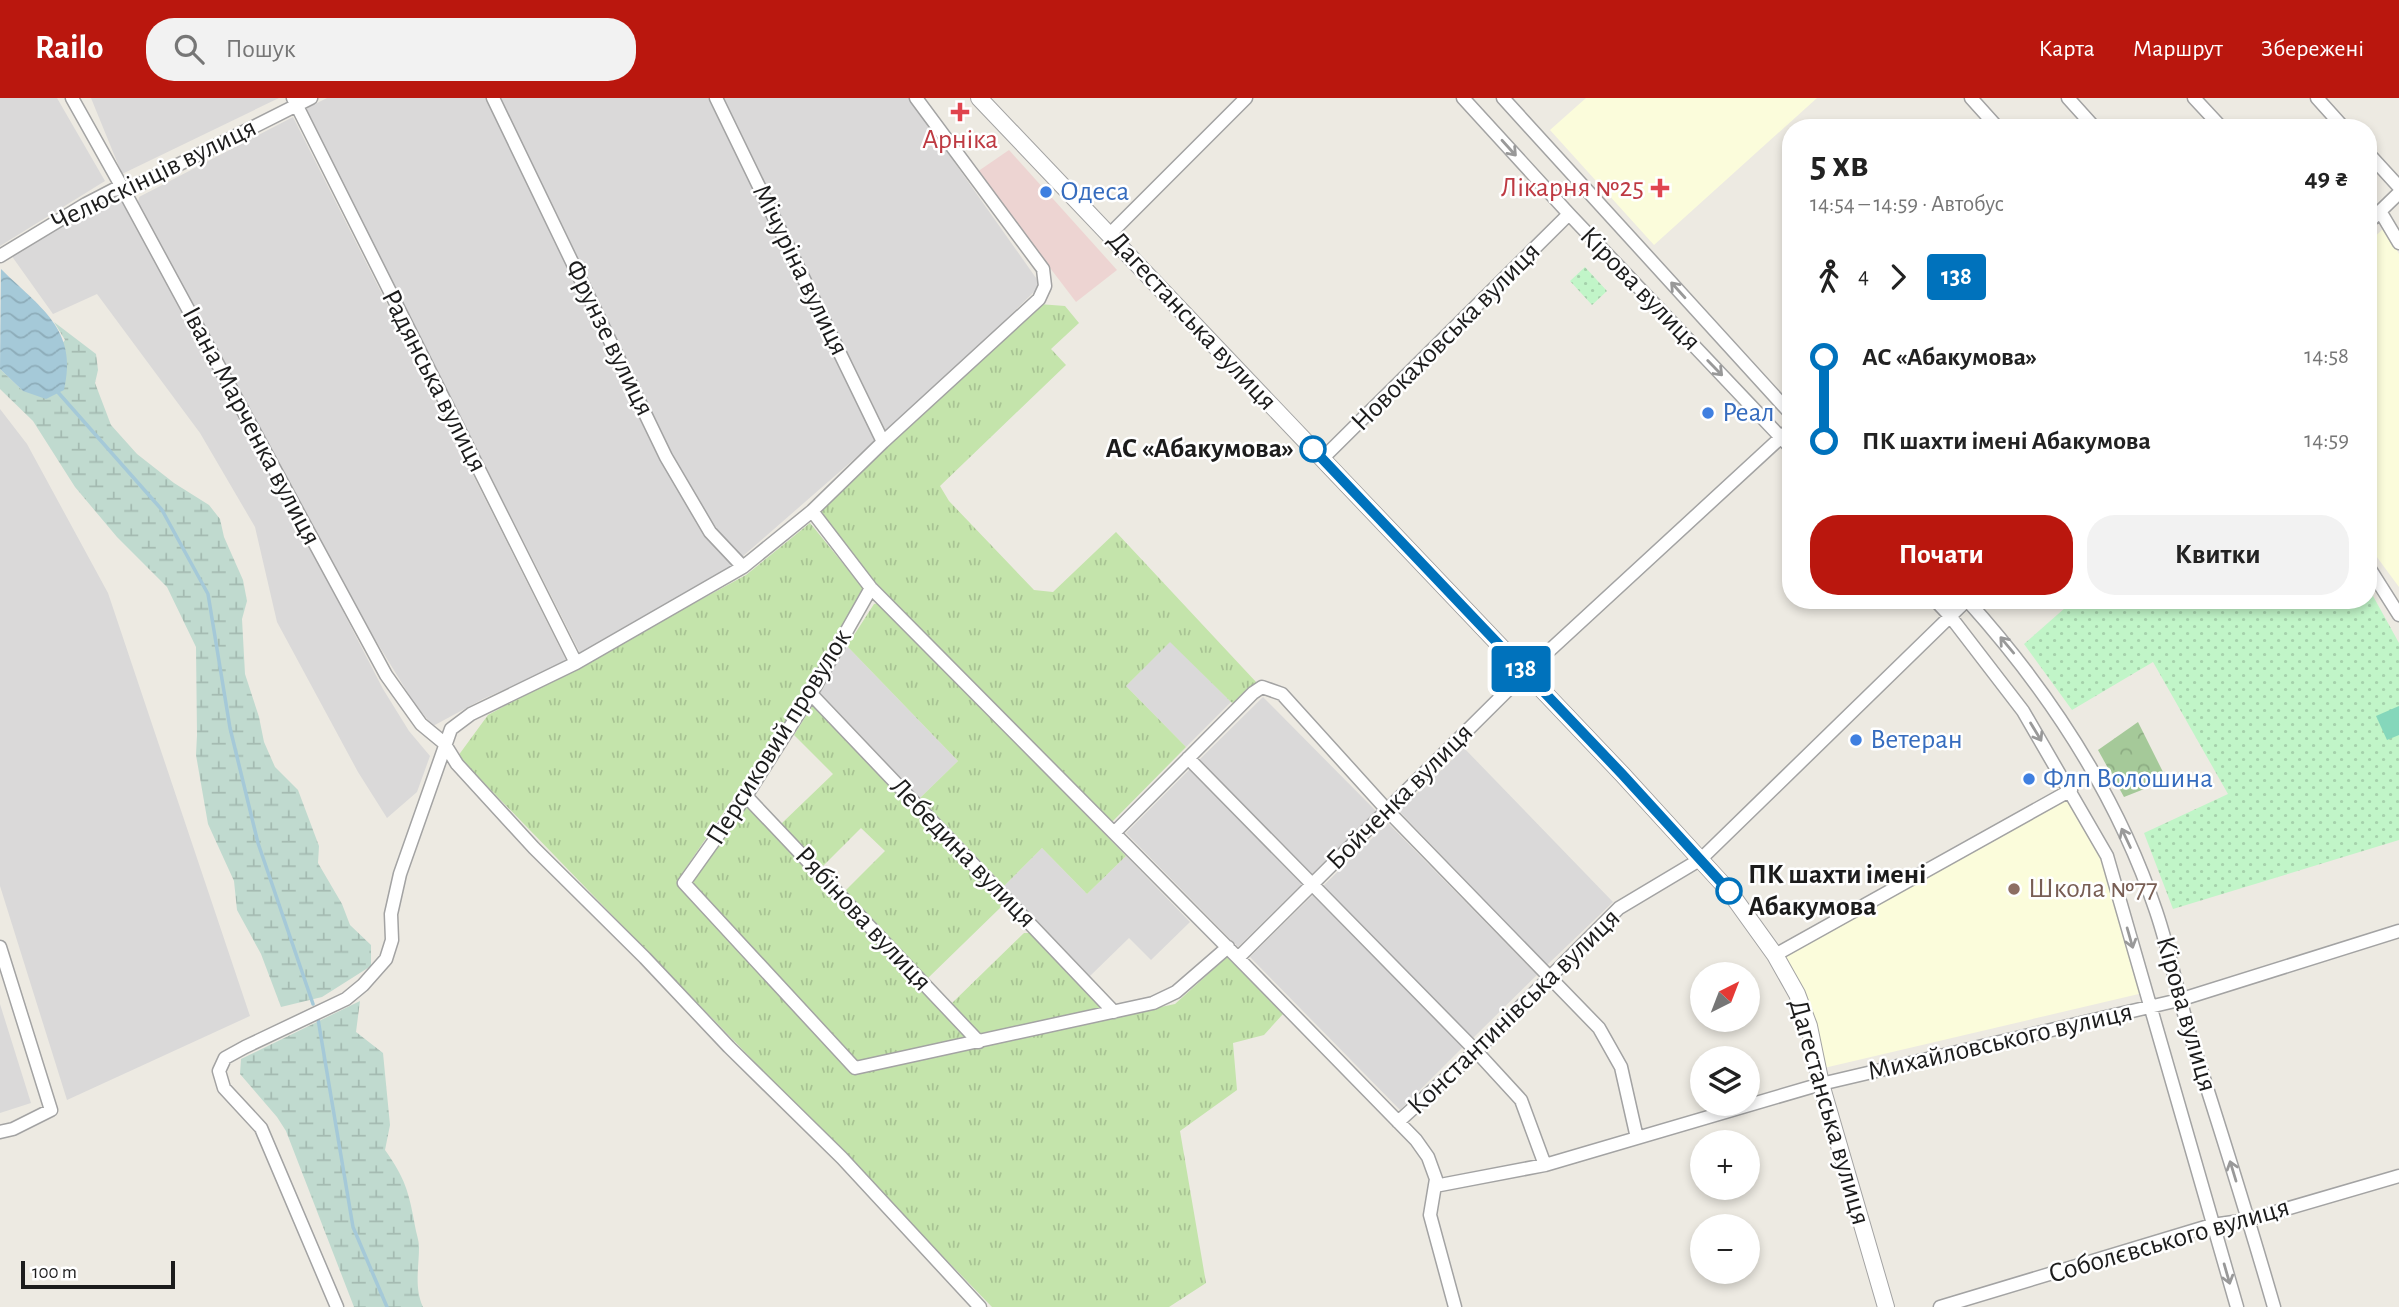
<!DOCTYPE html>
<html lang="uk">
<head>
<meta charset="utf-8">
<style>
	:root { --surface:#fff; --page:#f2f2f2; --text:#222; --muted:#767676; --accent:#ba170e }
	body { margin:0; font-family:"Alegreya Sans",sans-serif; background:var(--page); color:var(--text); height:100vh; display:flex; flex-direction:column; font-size:26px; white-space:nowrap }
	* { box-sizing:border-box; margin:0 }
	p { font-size:23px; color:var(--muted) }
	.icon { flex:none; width:38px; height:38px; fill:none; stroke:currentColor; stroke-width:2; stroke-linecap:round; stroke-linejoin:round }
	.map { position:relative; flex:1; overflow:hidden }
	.side { position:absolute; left:1782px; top:21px; width:595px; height:490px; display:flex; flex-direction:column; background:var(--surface); border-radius:28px; box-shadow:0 4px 10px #0003 }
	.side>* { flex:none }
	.badge { padding:0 14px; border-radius:5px; font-size:24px; line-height:46px }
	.needle { width:46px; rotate:42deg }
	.tools { position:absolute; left:1690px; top:864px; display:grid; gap:14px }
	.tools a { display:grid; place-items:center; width:70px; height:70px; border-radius:50%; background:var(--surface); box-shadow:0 4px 10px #0003; font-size:35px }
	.scale { position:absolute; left:21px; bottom:18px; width:154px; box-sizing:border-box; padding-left:7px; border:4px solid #1c1c1c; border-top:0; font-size:19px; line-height:24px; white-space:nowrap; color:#1c1c1c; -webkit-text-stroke:5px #fff; paint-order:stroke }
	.map>.badge { position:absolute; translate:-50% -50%; box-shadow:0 0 0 4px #fff }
	.legs { display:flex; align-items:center; gap:10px; height:77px; padding:0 28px; font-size:23px }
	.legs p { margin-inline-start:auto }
	.headline { display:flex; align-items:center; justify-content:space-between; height:119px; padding:0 28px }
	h1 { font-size:38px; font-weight:700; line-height:52px }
	.cta { display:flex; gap:14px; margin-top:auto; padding:14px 28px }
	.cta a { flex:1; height:80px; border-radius:28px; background:var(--accent); color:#fff; font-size:28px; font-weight:700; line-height:80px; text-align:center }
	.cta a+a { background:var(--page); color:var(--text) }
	ul { padding:0 28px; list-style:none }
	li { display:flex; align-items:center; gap:24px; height:84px; font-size:26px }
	li i { display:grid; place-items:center; width:10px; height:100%; margin:0 9px; background:currentColor }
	li i::after { content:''; width:18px; height:18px; margin:-9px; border:5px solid; border-radius:50%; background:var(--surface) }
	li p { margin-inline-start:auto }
	li:first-child i { background:linear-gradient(#0000 50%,currentColor 0) }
	li:last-child i { background:linear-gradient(currentColor 50%,#0000 0) }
	header { display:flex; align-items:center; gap:42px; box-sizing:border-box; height:98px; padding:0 35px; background:var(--accent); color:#fff }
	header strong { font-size:33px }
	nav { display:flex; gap:38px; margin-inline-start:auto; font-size:24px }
	.search { width:490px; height:63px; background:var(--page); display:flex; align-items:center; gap:18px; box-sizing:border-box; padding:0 24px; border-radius:28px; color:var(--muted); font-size:26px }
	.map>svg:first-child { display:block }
	.residential { fill:#dad9d9 }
	.commercial { fill:#edd4d2 }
	.education { fill:#fbfcdb }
	.grass { fill:url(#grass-tufts) }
	.forest { fill:url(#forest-crowns) }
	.wetland { fill:url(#wetland-marsh) }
	.park { fill:url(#park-dots) }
	.pitch { fill:#85d7bb }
	.water { fill:url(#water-waves) }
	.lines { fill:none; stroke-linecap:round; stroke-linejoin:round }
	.stream { stroke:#a5c9d8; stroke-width:3.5 }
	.minor-casing { stroke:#a3a3a3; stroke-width:15 }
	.tertiary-casing { stroke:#a3a3a3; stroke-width:18 }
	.minor { stroke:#fff; stroke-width:12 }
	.tertiary { stroke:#fff; stroke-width:16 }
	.oneway { stroke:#999 }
	.line-1-casing { stroke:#fff; stroke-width:16 }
	.line-1 { stroke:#0072bc; stroke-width:10 }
	.health-dot { fill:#e0444e; stroke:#fff; stroke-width:2.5 }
	.shop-dot { fill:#3f7fe0; stroke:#fff; stroke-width:2.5 }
	.stop-1-dot { fill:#fff; stroke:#0072bc; stroke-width:3.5 }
	.education-dot { fill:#8d6e63; stroke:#fff; stroke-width:2.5 }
	.labels { text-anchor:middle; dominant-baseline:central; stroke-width:5; stroke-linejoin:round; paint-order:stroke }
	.health-label { font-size:28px; fill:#be3a42; stroke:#fff }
	.street-label { font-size:28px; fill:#1c1c1c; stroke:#fff }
	.shop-label { font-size:28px; fill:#366cbe; stroke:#fff; text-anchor:start }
	.stop-label { font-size:28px; font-weight:bold; fill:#1c1c1c; stroke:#fff; text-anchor:end }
	.education-label { font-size:28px; fill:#785e54; stroke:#fff; text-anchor:start }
</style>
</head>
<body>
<header>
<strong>Railo</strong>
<div class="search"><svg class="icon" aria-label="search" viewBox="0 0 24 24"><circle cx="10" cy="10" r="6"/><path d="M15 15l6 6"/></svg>Пошук</div>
<nav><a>Карта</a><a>Маршрут</a><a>Збережені</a></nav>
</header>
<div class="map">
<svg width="2399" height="1209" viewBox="0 0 2399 1209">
	<defs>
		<pattern id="grass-tufts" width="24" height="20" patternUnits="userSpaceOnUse" patternTransform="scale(1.75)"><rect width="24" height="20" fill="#c4e4ab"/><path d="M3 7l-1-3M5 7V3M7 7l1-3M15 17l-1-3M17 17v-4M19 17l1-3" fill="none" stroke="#a8c393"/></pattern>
		<pattern id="forest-crowns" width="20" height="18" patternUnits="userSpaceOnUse" patternTransform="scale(1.75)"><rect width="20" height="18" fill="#a5c999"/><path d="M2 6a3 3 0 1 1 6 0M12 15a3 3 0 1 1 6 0" fill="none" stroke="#8dac83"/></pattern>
		<pattern id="wetland-marsh" width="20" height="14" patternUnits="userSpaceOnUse" patternTransform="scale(1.75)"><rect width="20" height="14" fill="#c0dacf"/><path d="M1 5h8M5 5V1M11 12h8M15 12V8" fill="none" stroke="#a4bab1"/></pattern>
		<pattern id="park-dots" width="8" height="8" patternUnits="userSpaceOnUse" patternTransform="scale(1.75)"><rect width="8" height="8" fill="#c1f5c8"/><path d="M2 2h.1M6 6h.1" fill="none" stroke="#a5d1ab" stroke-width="1.8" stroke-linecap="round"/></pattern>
		<pattern id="water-waves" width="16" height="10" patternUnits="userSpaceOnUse" patternTransform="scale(1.75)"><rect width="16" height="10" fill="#a5c9d8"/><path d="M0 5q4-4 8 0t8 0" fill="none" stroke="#8dacb9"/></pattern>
	</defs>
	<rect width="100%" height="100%" fill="#edeae2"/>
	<!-- residential -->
	<path class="residential" d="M0 0H57L105 83 0 148Z
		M91 0H279L122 76Z
		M327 0H487L661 361 735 468 581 557 305 11Z
		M498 0H708L876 342 742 459 714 431 670 354Z
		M722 0H909L1041 187 941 285 886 333Z
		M293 19 567 564 483 601 433 628 414 605 373 538 138 105 139 99Z
		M111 98 122 100 296 422 383 591 409 633 430 658 417 694 387 720 358 674 277 524 255 429 200 335 97 196 53 216 11 157Z
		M0 311 27 346 108 495 250 918 67 1002 0 788Z
		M1170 543 1231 604 1186 649 1126 588Z
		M847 548 958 663 920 700 820 595Z
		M1263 599 1376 713 1311 777 1199 662Z
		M1464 650 1613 804 1547 867 1399 713Z
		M1190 671 1302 786 1238 849 1126 735Z
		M1388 725 1537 877 1473 940 1323 788Z
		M1042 750 1087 796 1126 758 1190 824 1151 862 1129 840 1090 878 1004 788Z
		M1314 796 1464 948 1400 1012 1250 859Z
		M0 906 31 1005 0 1015Z"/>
	<!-- commercial -->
	<path class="commercial" d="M1009 52 1117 172 1076 204 977 74Z"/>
	<!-- education -->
	<path class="education" d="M1586 0H1817L1654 147 1550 32Z
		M2384 130 2399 156V489L2368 447V145Z
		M2069 700 2102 760 2143 895 1824 970 1780 860Z"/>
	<!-- grass -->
	<path class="grass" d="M1039 206 1065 208 1079 225 1051 251 1066 267 940 388 949 403 1034 492 1053 494 1116 434 1257 585 1235 606 1231 604 1170 544 1126 588 1186 649 1112 724 877 492 818 414Z
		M810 425 863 490 806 593 677 783 851 975 1175 906 1227 859 1283 916 1264 937 1233 945 1237 992 1180 1033 1206 1185 1169 1209H992L458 658 488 617 746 477Z
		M879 505 882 506 1126 758 1087 796 1042 750 1004 788 920 700 958 663 847 548 874 506Z
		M814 605 1002 802 1000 810 927 881 845 793 885 753 861 730 822 769 781 726 833 676 794 637Z
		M746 705 973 943 858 966 689 784Z
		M1024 835H1032L1106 913 984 941 951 906Z"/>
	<!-- forest -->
	<path class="forest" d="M2138 624 2167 682 2124 699 2098 652Z"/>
	<!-- wetland -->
	<path class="wetland" d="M54 224 96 256 98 272 95 285 111 327 137 356 174 385 209 407 220 421 224 439 243 482 247 503 242 521 245 576 259 619 264 644 275 669 298 692 319 748 318 765 342 806 350 827 371 847V868L322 899 281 909 261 856 237 812 234 783 208 726 196 657 197 637 196 549 167 489 117 439 75 389 33 323 0 291V271L23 293 65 242Z
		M360 903 356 934 383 955 390 1027 385 1052C405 1080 409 1094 415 1128 416 1135 419 1142 419 1149 419 1170 414 1189 423 1209H354L286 1033 277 1019 240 976 241 961Z"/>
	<!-- park -->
	<path class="park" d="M1585 169 1607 193 1592 207 1570 183Z
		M2368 489 2399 545V742L2173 811 2144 735 2228 696 2153 564 2072 612 2024 546 2074 502H2368Z"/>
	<!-- pitch -->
	<path class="pitch" d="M2399 608V637L2387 642 2376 618Z"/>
	<!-- water -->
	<path class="water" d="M1 171C39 209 79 231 64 292L46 301 23 293 0 271Z"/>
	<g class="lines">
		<!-- stream -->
		<path class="stream" d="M56 292 162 412 208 496 230 630 258 745 313 906
			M318 921 353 1129 387 1209"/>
		<!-- minor casing -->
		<g class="minor-casing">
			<path id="minor" d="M72 0 123 91 386 577 421 626 444 645 457 666 534 750 645 860 729 949 842 1060 980 1209
				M293 0 576 565
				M493 0 666 359 710 434 743 469
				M716 0 883 344
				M1463 0 1569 116 1790 349
				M1503 0 1790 315
				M1971 0 1998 30
				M2068 0 2095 30
				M2194 0 2222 30
				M2317 0 2344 30
				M2368 55 2399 89
				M2380 113 2399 145
				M2368 125 2399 95
				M1110 136 1246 0
				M0 158 86 106 113 92 138 87 311 0
				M1322 361 1569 116
				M812 413 871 490 1238 860 1525 575 1790 331
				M2368 468 2399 517
				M871 490 811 596 746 698 684 785 855 970 1153 905 1176 894 1228 849
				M1935 502 1950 518 2023 613 2107 758 2237 1209
				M1967 502C2048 592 2117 697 2156 813 2170 854 2178 898 2191 940 2220 1030 2248 1119 2274 1209
				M811 596 1114 914
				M1188 660 1476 953 1521 1002 1545 1067
				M746 698 979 944
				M1114 735 1253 595 1262 589 1282 596 1387 712 1599 930 1621 969 1637 1040
				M0 849 51 1012 13 1031 0 1034
				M1775 857 2071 692
				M1238 860 1416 1042 1428 1059 1436 1081 1430 1117 1455 1209
				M1398 1024 1476 953 1619 810 1701 761 1967 502
				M1435 1088 1545 1067 1821 986 2179 902 2399 833
				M337 1209 261 1030 224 990 219 973 225 960 245 949 346 901 363 887 386 861 392 842 391 816 400 776 451 631 471 616 576 565 743 469 812 413 883 344 1039 201 1045 188 1043 171 916 0
				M1940 1209 2212 1127 2248 1122 2399 1078"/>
		</g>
		<!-- tertiary casing -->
		<g class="tertiary-casing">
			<path id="tertiary" d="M979 0 1622 676 1729 793 1775 857 1797 896 1809 928 1821 986 1886 1209"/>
		</g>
		<!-- minor -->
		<use href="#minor" class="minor"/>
		<!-- tertiary -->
		<use href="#tertiary" class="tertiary"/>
	</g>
	<!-- one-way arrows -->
	<defs><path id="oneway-shaft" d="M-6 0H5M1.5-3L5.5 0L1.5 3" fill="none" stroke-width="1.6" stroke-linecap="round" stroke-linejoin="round" transform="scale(1.75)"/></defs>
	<g class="oneway">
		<use href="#oneway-shaft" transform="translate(1509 50) rotate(48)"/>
		<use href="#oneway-shaft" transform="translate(1678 192) rotate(-132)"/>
		<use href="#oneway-shaft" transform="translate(1715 270) rotate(46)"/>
		<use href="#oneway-shaft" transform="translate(2007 547) rotate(-130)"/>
		<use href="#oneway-shaft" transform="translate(2036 634) rotate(59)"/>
		<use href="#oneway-shaft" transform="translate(2126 740) rotate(-115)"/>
		<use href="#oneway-shaft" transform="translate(2130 840) rotate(74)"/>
		<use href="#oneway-shaft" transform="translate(2233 1073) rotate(-107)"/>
		<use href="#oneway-shaft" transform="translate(2227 1176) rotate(74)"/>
	</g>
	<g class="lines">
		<!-- line-1 casing -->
		<g class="line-1-casing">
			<path id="line-1" d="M1313 351 1622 676 1729 793"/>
		</g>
		<!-- line-1 -->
		<use href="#line-1" class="line-1"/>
	</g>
	<!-- markers -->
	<g class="health-dot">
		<path d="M956.5 3.5h7v7h7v7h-7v7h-7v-7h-7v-7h7z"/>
		<path d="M1656.5 79.5h7v7h7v7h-7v7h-7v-7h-7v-7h7z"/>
	</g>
	<g class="shop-dot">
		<circle cx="1046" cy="94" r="7"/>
		<circle cx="1708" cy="315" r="7"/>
		<circle cx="1856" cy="642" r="7"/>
		<circle cx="2029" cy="681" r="7"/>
	</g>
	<g class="stop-1-dot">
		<circle cx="1313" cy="351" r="12"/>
		<circle cx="1729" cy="793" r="12"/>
	</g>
	<circle class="education-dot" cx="2014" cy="791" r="7"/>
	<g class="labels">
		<!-- health labels -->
		<g class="health-label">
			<text x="960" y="42">Арніка</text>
			<text x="1644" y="90" text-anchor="end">Лікарня №25</text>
		</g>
		<!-- street labels -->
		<g class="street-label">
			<text transform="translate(154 77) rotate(-26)">Челюскінців вулиця</text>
			<text transform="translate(800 172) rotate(64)">Мічуріна вулиця</text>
			<text transform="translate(1640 191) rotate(46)">Кірова вулиця</text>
			<text transform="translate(1192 223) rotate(47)">Дагестанська вулиця</text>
			<text transform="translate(1446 239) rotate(-45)">Новокаховська вулиця</text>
			<text transform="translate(609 240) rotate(64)">Фрунзе вулиця</text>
			<text transform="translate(434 283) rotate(63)">Радянська вулиця</text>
			<text transform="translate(251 328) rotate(62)">Івана Марченка вулиця</text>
			<text transform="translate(779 639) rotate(-58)">Персиковий провулок</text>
			<text transform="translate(1400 699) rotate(-45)">Бойченка вулиця</text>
			<text transform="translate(963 755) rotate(46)">Лебедина вулиця</text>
			<text transform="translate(863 821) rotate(47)">Рябінова вулиця</text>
			<text transform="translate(1514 914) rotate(-44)">Константинівська вулиця</text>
			<text transform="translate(2186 916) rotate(74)">Кірова вулиця</text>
			<text transform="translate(2000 944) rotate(-13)">Михайловського вулиця</text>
			<text transform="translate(1829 1014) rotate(74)">Дагестанська вулиця</text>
			<text transform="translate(2169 1143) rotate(-16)">Соболєвського вулиця</text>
		</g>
		<!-- shop labels -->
		<g class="shop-label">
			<text x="1060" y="94">Одеса</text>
			<text x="1722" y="315">Реал</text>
			<text x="1870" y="642">Ветеран</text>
			<text x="2043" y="681">Флп Волошина</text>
		</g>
		<!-- stop labels -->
		<g class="stop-label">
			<text x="1294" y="351">АС «Абакумова»</text>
			<text x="1748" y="777" text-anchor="start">ПК шахти імені<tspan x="1748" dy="32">Абакумова</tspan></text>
		</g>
		<!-- education labels -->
		<g class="education-label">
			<text x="2028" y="791">Школа №77</text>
		</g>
	</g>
</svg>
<div class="tools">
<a><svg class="needle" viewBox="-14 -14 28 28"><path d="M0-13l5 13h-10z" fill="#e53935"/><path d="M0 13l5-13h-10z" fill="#767676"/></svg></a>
<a><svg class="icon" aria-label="layers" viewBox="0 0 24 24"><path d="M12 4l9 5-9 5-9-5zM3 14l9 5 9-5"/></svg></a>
<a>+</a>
<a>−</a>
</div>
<div class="scale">100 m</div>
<b class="badge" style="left:1521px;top:571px;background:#0072bc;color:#fff">138</b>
<section class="side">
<div class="headline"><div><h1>5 хв</h1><p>14:54 – 14:59 · Автобус</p></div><b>49 ₴</b></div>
<div class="legs"><svg class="icon" aria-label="walk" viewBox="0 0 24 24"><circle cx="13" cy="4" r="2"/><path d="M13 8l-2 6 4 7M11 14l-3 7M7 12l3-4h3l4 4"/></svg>4<svg class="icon" aria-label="forward" viewBox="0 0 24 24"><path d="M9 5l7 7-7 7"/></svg><b class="badge" style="background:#0072bc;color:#fff">138</b></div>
<ul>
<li><i style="color:#0072bc"></i><b>АС «Абакумова»</b><p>14:58</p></li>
<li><i style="color:#0072bc"></i><b>ПК шахти імені Абакумова</b><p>14:59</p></li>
</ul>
<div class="cta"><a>Почати</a><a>Квитки</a></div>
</section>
</div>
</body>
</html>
